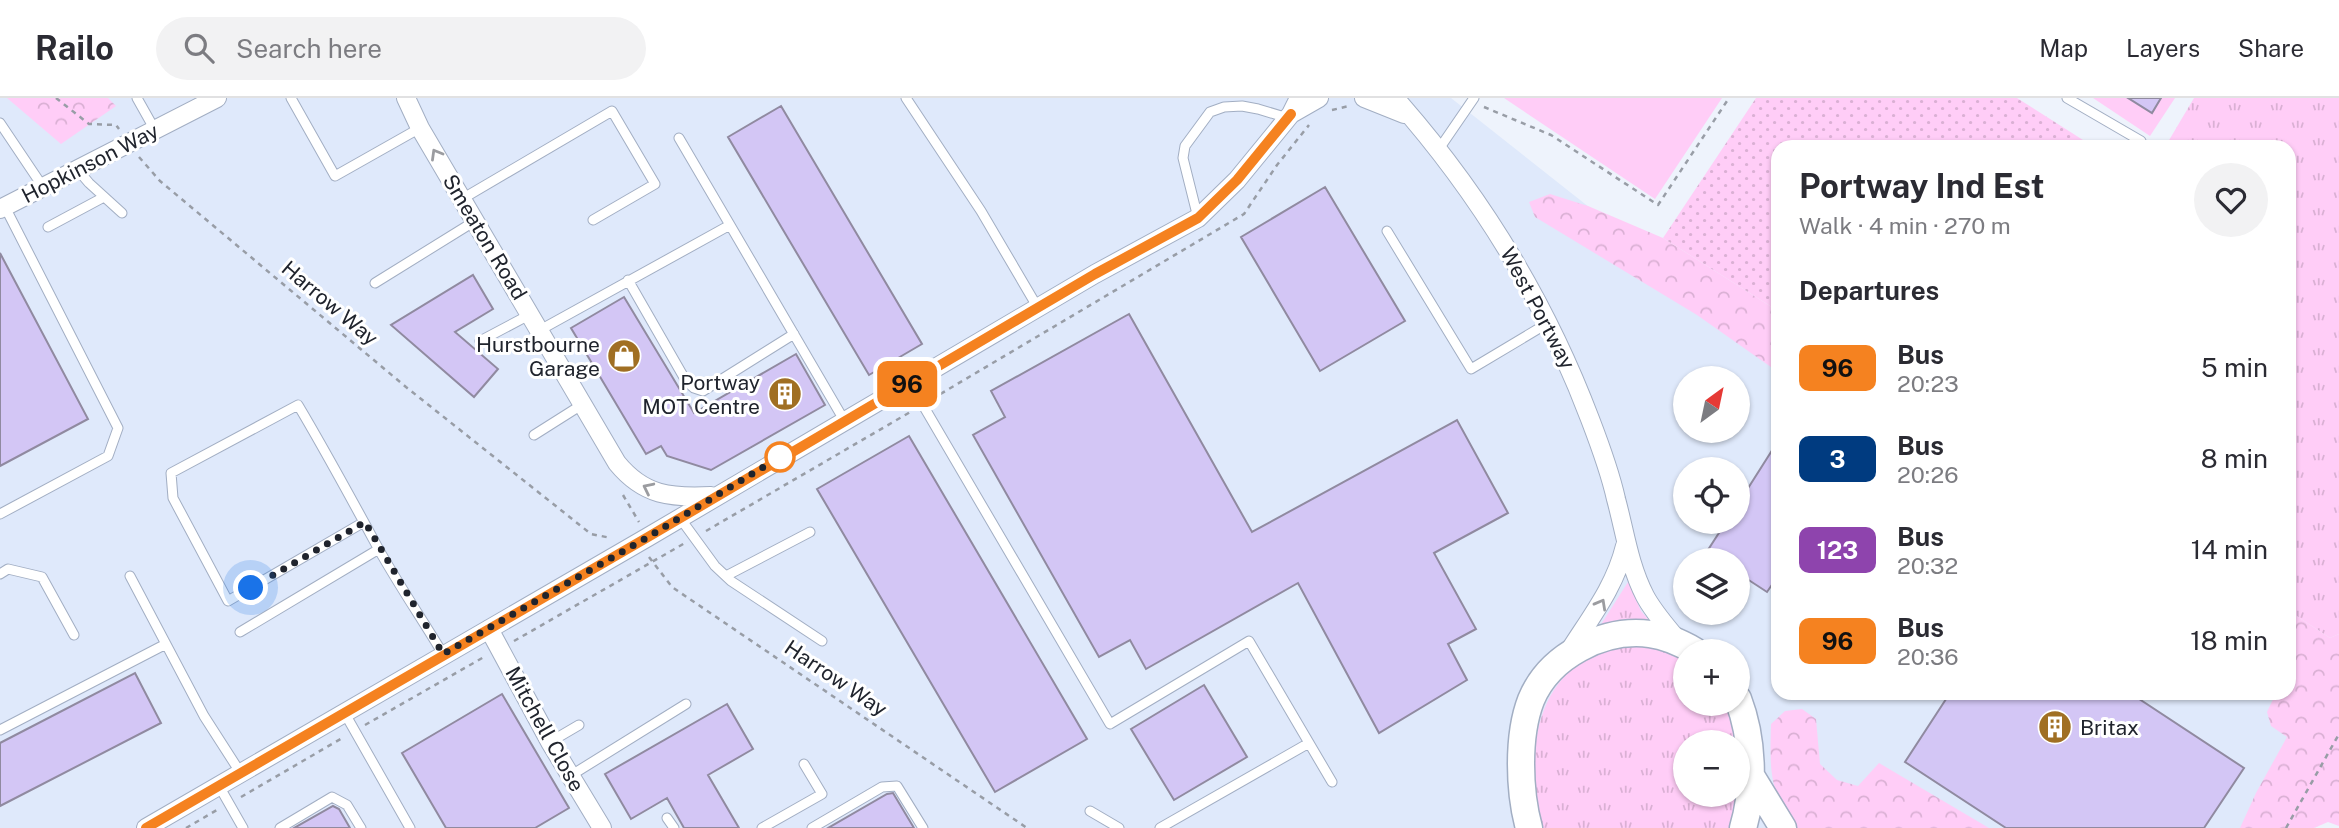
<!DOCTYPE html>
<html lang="en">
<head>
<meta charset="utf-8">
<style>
	:root { --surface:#fff; --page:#f2f2f3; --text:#2b2b33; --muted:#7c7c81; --line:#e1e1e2 }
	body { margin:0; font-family:"Public Sans",sans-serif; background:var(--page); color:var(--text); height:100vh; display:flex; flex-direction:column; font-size:26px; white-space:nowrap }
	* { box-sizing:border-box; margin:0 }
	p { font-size:23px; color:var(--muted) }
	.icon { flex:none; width:38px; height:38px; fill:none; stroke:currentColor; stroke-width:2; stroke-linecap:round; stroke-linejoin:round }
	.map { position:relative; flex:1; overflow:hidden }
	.sheet { position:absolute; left:1771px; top:42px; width:525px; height:560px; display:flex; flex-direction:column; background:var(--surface); border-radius:21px; box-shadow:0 2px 5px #0004 }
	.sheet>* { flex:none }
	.badge { padding:0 14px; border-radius:10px; font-size:24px; line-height:46px }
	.needle { width:46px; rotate:33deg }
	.buttons { position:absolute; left:1673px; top:268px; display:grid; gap:14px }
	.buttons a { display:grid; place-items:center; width:77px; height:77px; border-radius:50%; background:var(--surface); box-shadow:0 2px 5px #0004; font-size:35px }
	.you { position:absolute; width:35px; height:35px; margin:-18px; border:5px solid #fff; border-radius:50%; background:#1a73e8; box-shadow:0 0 0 10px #1a73e833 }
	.map>.badge { position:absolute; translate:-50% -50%; box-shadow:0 0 0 4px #fff }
	h2 { padding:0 28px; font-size:26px; line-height:63px }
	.round { display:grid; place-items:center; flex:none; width:74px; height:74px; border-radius:37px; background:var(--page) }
	.headline { display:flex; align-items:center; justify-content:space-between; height:119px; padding:0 28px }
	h1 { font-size:33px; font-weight:700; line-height:52px }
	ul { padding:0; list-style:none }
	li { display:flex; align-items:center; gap:21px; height:91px; padding:0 28px }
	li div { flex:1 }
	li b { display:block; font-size:26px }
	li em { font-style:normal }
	li .badge { min-width:77px; font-weight:700; text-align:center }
	header { display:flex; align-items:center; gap:42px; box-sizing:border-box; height:98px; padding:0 35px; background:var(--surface); border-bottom:2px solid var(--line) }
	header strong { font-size:33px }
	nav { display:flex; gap:38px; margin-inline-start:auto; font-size:24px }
	.search { width:490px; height:63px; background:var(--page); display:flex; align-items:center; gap:18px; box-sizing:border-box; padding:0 24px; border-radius:38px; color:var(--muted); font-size:26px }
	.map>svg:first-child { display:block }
	.built { fill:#dfe9fb; fill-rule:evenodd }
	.grass { fill:url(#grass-tufts) }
	.forest { fill:url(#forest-crowns) }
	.park { fill:url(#park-dots) }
	.pitch { fill:#ffcdf7 }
	.building { fill:#d3c6f5; stroke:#908aa0; stroke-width:2 }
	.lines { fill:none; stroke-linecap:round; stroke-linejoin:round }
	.lane-casing { stroke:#a2aec3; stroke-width:11 }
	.street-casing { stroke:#a2aec3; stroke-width:20 }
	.primary-casing { stroke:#a2aec3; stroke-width:29 }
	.path { stroke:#989da6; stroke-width:2.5; stroke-dasharray:5 5; stroke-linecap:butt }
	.lane { stroke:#fff; stroke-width:9 }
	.street { stroke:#fff; stroke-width:18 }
	.primary { stroke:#fff; stroke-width:26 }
	.oneway { stroke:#9b9ca0 }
	.line-casing { stroke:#fff; stroke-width:16 }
	.line { stroke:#f58220; stroke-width:10 }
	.walk { stroke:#20242d; stroke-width:7; stroke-dasharray:0 12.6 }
	.stop-dot { fill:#fff; stroke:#f58220; stroke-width:3.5 }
	.labels { text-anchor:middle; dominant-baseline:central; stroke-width:6; stroke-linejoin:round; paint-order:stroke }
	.street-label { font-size:21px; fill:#20242d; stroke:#fff }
	.poi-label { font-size:21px; fill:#20242d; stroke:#fff; text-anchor:end }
</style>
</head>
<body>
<header>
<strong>Railo</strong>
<div class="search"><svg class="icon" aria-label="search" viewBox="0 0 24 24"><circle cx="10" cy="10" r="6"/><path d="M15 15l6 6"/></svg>Search here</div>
<nav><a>Map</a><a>Layers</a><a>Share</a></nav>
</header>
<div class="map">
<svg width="2339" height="730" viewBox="0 0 2339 730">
	<defs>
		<pattern id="grass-tufts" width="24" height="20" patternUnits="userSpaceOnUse" patternTransform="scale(1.75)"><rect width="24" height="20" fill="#ffcdf7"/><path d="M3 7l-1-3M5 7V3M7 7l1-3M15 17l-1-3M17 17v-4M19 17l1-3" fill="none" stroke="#dab0d4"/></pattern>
		<pattern id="forest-crowns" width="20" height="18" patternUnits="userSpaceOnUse" patternTransform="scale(1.75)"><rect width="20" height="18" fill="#ffcdf7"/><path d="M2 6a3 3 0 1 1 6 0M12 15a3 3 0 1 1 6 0" fill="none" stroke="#dab0d4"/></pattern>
		<pattern id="park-dots" width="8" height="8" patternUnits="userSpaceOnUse" patternTransform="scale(1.75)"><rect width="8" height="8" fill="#ffcdf7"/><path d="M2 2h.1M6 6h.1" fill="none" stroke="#dab0d4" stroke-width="1.8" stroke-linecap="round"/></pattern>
	</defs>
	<rect width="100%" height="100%" fill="#eef3fc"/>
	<!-- built -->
	<path class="built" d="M0 0H1451L1684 184 1778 242V595H2289L2327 586 2254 730H0ZM1685 280H1738V332H1685ZM1685 371H1738V424H1685ZM1685 462H1738V514H1685ZM1685 553H1738V606H1685ZM1685 644H1738V696H1685Z"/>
	<!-- grass -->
	<path class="grass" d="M2194 0H2339V536L2330 540 2289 513V49H2165Z
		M1628 484 1641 513 1653 527 1600 528Z
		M1625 547 1661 549 1685 559V606H1728L1736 644H1685V696H1738L1733 730H1540C1529 669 1528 594 1589 559 1599 553 1613 551 1625 547Z"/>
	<!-- forest -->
	<path class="forest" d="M7 0H108L116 8 61 46Z
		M1550 96 1588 108 1663 140 1778 213V274L1697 217 1535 119 1529 104Z
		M2289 513 2330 540 2339 536V728L2328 724 2314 730H2240L2256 695 2287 639 2271 628 2267 614 2276 595H2289Z
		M1802 611 1816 621 1820 666 1837 682 1858 688 1879 665 1989 730H1797C1768 694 1770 670 1771 626L1785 613Z"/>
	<!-- park -->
	<path class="park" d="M1756 0H2017L2094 49H1778V213L1663 140Z"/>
	<!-- pitch -->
	<path class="pitch" d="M1504 0H1722L1655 101Z
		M2093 0H2175L2150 38Z"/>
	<!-- building -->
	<path class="building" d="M2128 0H2161L2152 15Z
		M781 8 922 246 869 277 728 39Z
		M1325 89 1405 223 1320 273 1241 139Z
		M0 155 88 321 0 368Z
		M473 177 493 211 455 234 498 271 474 299 391 227Z
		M624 199 694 315 796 256 825 307 711 372 667 358 661 348 646 356 571 230Z
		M1129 216 1252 434 1457 322 1508 415 1434 455 1476 531 1448 546 1467 582 1379 635 1298 485 1146 571 1130 542 1099 559 973 337 1005 319 991 293Z
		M909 338 1087 641 995 694 817 391Z
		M1778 343V478L1767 494 1738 475V462H1717L1706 455 1726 424H1738V406Z
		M135 575 161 625 0 708V645Z
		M1204 587 1247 659 1174 702 1131 631Z
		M1950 595H2130L2244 670 2204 730H2006L1905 664Z
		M502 596 569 710 535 730H446L402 655Z
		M727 606 753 651 708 677 739 730H684L667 700 631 721 605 676Z
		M893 695 914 730H828L887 696Z
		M333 708 339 711 350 730H294Z"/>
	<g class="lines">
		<!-- lane casing -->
		<g class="lane-casing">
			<path id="lane" d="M137 0 155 32
				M291 0 335 78 420 30
				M906 0 981 113 1038 210
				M2067 0 2141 43
				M0 25 43 89
				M679 40 730 127
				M1439 51 1474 0
				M78 72 89 85 122 115
				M462 101 612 13 655 86 593 122
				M1198 120 1183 60 1185 48 1210 14 1224 9 1242 8 1258 11 1288 20
				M48 129 104 99
				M1387 133 1471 271 1548 225
				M628 182 686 283 694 290 703 293 794 236
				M375 185 475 123
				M540 232 730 127 844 322
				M480 243 531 216
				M910 285 1110 626 1249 543 1332 684
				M534 337 583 306
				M0 416 108 358 118 330 5 109
				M680 420 715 468 731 483 822 543
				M364 424 228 503 173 400 171 375 298 307C326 354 352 402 378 450 398 486 422 521 443 556
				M0 476 8 471 42 479 74 537
				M130 478 204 618 240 674
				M726 478 810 434
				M240 534 379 451
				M344 614 410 730
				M0 632 166 546
				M550 644 579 627
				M570 678 686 606
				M219 688 243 730
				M1090 713 1119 730
				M667 720 674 730
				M280 730 332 699 347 707 361 730
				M762 730 822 696 804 666
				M812 730 882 689 897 688 923 730
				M1160 730 1309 645"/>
		</g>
		<!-- street casing -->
		<g class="street-casing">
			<path id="street" d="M406 0 420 30 617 365C644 398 671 400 711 398
				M1364 0 1404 16
				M1395 0C1479 95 1545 202 1590 321 1600 347 1610 374 1616 401 1625 434 1629 467 1645 498 1654 515 1668 530 1680 545
				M1291 16 1319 0
				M0 111 217 0
				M489 531 550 644 602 730
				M1568 555C1590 520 1615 489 1625 448
				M146 730 648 439 1095 176 1198 120 1237 82 1291 16 1299 0"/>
		</g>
		<!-- primary casing -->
		<g class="primary-casing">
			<path id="primary" d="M1738 601C1753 640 1755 690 1743 730
				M1750 676 1783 730
				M1529 730C1519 694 1517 638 1531 602 1549 558 1603 530 1650 536 1666 538 1681 545 1695 553"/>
		</g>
		<!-- path -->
		<path class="path" d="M56 0 89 26 116 27 119 31
			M1484 9 1551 37 1658 107 1729 0
			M1332 12 1349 8
			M139 59 160 83 406 289 591 436 611 440
			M932 301 1244 116 1277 67 1309 27
			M623 397 639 424
			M706 433 912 313
			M649 459 672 489 1027 730
			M514 543 685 445
			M365 627 484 559
			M241 699 344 639
			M186 730 217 712
			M2286 730 2339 636"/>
		<!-- lane -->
		<use href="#lane" class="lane"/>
		<!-- street -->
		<use href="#street" class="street"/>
		<!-- primary -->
		<use href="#primary" class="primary"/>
	</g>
	<!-- one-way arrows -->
	<defs><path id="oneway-chevron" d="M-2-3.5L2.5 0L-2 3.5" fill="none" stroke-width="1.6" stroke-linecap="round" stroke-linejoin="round" transform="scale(1.75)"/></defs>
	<g class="oneway">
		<use href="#oneway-chevron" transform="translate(436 56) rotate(-120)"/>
		<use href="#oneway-chevron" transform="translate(648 390) rotate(-154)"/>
		<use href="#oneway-chevron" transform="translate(1601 506) rotate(-61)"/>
	</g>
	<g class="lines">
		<!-- line casing -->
		<g class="line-casing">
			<path id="line" d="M146 730 648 439 1095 176 1198 120 1237 82 1291 16"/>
		</g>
		<!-- line -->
		<use href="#line" class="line"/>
		<!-- walk -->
		<path class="walk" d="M251 490 365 424 443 556 648 439 780 359"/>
	</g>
	<!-- icons -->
	<defs>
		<g id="shop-disc" transform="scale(1.75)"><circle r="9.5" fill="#a06f23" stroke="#fff"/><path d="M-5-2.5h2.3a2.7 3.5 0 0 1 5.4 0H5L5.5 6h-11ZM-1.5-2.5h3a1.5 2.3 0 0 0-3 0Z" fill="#fff"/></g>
		<g id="building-disc" transform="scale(1.75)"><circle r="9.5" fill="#a06f23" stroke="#fff"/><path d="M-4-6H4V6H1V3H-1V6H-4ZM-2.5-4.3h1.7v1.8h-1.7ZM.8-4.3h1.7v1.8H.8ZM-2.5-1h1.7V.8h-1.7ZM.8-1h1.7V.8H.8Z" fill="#fff"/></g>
	</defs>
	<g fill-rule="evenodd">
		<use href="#shop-disc" x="624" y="258"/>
		<use href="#building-disc" x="785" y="296"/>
		<use href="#building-disc" x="2055" y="629"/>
	</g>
	<!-- markers -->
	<circle class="stop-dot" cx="780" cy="359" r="14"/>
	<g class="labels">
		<!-- street labels -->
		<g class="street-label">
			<text transform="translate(90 65) rotate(-27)">Hopkinson Way</text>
			<text transform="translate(485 139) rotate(59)">Smeaton Road</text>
			<text transform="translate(330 205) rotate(40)">Harrow Way</text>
			<text transform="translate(1538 210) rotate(62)">West Portway</text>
			<text transform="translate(836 580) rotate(34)">Harrow Way</text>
			<text transform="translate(545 631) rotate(61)">Mitchell Close</text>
		</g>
		<!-- poi labels -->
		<g class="poi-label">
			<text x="600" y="246">Hurstbourne<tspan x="600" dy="24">Garage</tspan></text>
			<text x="760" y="284">Portway<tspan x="760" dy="24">MOT Centre</tspan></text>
			<text x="2080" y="629" text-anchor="start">Britax</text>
		</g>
	</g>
</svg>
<div class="buttons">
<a><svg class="needle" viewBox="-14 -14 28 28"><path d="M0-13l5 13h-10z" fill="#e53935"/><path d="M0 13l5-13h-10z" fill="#7c7c81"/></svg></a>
<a><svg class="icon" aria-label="locate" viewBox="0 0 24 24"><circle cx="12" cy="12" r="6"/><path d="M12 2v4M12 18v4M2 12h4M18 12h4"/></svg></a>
<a><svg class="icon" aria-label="layers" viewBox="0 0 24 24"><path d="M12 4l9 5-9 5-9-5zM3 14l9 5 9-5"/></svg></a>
<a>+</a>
<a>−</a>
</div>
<div class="you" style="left:251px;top:490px"></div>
<b class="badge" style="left:907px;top:286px;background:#f58220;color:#111">96</b>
<section class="sheet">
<div class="headline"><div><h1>Portway Ind Est</h1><p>Walk · 4 min · 270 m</p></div><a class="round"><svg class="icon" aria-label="heart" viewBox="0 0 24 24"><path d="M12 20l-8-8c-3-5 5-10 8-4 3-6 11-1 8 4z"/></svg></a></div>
<h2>Departures</h2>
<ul>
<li><span class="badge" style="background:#f58220;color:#111">96</span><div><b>Bus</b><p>20:23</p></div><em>5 min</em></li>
<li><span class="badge" style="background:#003b80;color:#fff">3</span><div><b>Bus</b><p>20:26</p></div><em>8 min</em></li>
<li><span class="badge" style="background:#8e44ad;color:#fff">123</span><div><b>Bus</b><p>20:32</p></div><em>14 min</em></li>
<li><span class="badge" style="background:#f58220;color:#111">96</span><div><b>Bus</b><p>20:36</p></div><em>18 min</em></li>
</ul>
</section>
</div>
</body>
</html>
